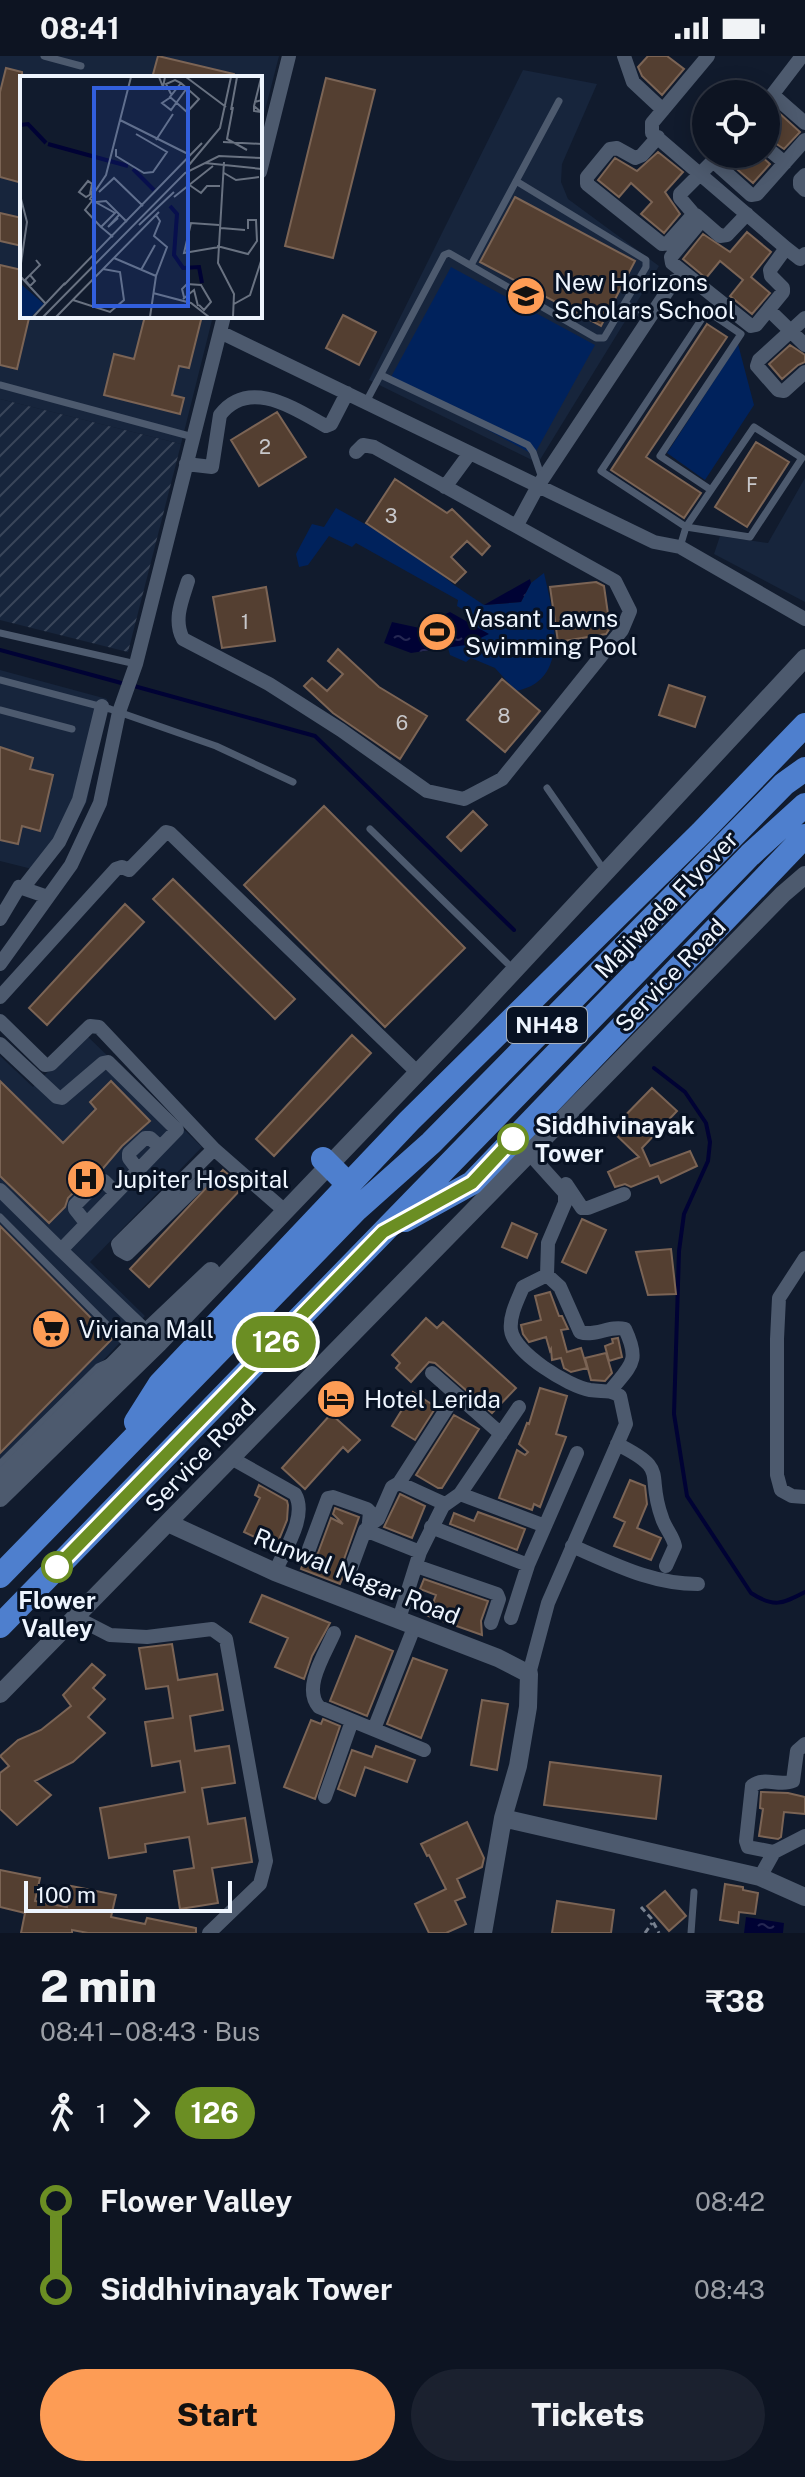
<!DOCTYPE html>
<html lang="en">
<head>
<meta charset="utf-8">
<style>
	:root { --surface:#0d1422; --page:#1b212f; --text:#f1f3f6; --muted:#9a9ea5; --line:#2d3340; --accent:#fd9c55 }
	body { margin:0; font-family:"Public Sans",sans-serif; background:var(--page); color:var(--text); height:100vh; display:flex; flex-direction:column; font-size:30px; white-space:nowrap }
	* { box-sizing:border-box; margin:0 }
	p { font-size:26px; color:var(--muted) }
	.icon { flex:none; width:44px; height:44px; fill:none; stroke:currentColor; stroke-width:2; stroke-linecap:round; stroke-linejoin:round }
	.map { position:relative; height:1877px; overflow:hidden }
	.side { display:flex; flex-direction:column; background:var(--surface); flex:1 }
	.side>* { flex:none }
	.badge { padding:0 16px; border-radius:26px; font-size:28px; line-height:52px }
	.buttons { position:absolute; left:692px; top:24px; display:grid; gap:16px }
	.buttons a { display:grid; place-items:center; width:88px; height:88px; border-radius:50%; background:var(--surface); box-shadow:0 4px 20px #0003,0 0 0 2px var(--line); font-size:40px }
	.scale { position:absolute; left:24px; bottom:20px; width:208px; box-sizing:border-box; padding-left:8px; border:4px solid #eef5fe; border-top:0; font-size:22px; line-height:28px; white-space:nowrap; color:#eef5fe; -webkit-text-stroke:6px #081223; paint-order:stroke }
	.map>.badge { position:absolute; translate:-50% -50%; box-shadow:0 0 0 4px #fff }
	.legs { display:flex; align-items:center; gap:12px; height:88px; padding:0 40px; font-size:26px }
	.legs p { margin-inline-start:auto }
	.headline { display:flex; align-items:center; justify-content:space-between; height:136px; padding:0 40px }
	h1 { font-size:44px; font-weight:800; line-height:60px }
	.primary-button { display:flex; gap:16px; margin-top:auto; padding:16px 40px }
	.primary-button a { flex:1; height:92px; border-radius:48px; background:var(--accent); color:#111; font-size:32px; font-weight:800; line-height:92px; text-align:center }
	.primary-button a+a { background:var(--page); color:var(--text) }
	ul { padding:0 40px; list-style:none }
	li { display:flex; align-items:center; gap:28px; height:88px; font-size:30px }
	li i { display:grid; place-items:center; width:12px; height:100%; margin:0 10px; background:currentColor }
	li i::after { content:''; width:20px; height:20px; margin:-10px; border:6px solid; border-radius:50%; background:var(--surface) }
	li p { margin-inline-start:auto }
	li:first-child i { background:linear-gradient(#0000 50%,currentColor 0) }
	li:last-child i { background:linear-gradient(currentColor 50%,#0000 0) }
	.status { display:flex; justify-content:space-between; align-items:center; height:56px; padding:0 40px; background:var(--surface); direction:ltr }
	.status svg { height:22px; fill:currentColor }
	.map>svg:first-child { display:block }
	.built { fill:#17253c }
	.industrial { fill:url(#industrial-furrows) }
	.park { fill:#00225c }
	.water { fill:url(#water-ripples) }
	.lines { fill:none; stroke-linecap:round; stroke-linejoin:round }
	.stream { stroke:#000234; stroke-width:4 }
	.building { fill:#543f31; stroke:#7b6455; stroke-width:2 }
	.path { stroke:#78818f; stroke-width:3; stroke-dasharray:6 4; stroke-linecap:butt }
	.service { stroke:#4d5a6e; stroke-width:7 }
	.minor { stroke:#4d5a6e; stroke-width:14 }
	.tertiary { stroke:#4d5a6e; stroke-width:18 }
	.trunk { stroke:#4e7fce; stroke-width:24 }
	.line-1-casing { stroke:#fff; stroke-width:18 }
	.line-1 { stroke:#6b8e23; stroke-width:12 }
	.stop-1-dot { fill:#fff; stroke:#6b8e23; stroke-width:4 }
	.labels { text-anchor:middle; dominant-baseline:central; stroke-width:6; stroke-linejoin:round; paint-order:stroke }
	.number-label { font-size:20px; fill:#c8c8cb }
	.shield { fill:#081223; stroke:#a9b1bc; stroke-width:2 }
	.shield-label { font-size:22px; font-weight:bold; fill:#eef5fe }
	.poi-label { font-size:24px; fill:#eef5fe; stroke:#081223; text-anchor:start }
	.street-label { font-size:24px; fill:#eef5fe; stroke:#081223 }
	.stop-label { font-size:24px; font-weight:bold; fill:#eef5fe; stroke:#081223; text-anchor:start }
	.inset-river { fill:none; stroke:#000234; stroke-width:4 }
	.inset-road { fill:none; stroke:#697281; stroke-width:2 }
	.view { fill:#325fdc; fill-opacity:0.15; stroke:#325fdc; stroke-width:4 }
	.inset-edge { fill:none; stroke:#eef5fe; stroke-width:4 }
</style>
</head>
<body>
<div class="status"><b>08:41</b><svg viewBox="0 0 49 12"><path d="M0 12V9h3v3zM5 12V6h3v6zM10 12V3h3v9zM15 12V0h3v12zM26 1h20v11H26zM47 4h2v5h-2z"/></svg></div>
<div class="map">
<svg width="805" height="1877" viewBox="0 0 805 1877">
	<defs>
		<pattern id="industrial-furrows" width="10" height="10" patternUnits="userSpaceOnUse" patternTransform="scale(2)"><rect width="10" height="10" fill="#17253c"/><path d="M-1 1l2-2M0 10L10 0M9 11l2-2" fill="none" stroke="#394559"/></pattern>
		<pattern id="water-ripples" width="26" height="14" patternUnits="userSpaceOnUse" patternTransform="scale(2)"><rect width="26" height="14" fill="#000234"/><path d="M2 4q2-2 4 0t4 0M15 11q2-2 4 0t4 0" fill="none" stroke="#262852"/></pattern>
	</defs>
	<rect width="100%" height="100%" fill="#111b2d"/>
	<!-- built -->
	<path class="built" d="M0 0H279L260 74V22H22V260H213L181 388 0 343Z
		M523 14 597 28 562 108 561 126 568 143 659 210 538 407 369 324Z
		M805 422V546L714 498 720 480 768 487Z
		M0 614 107 643 87 745 67 784 36 814 0 805Z
		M85 978 202 1091 90 1206 145 1260 0 1414V1000L33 1031Z"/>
	<!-- industrial -->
	<path class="industrial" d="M0 343 181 388 128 596 0 564Z"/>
	<!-- park -->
	<path class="park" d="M451 211 595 289 534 399 391 321Z
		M738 288 754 349 705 424 667 397Z
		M336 452 410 493 454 529 484 549 521 546 531 527 544 517C553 557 572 625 516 635L495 612 471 602 466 606 450 599 448 592 488 578 468 566 474 560 457 550 458 544 356 487 352 491 329 480 308 509 299 511 296 498 312 468 324 471Z"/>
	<!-- water -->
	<path class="water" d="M530 523 531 527 521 546 484 549Z
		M450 556 489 578 466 589 411 597 384 587 392 566 429 574H438L431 564Z
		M746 1861 784 1867 783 1877H744Z"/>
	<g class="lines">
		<!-- stream -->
		<path class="stream" d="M0 594 125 628
			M134 630 315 680 514 874
			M654 1012 685 1036 706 1067 710 1086 708 1105 684 1158 679 1195 674 1358 687 1440 751 1537C774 1552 782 1548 805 1536"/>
	</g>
	<!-- building -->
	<path class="building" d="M158 0 234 18V22H152Z
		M648 0H667L684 13 662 39 642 20 638 11Z
		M6 12 22 16V127L0 121V36Z
		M326 22 375 34 333 202 285 190Z
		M778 56 800 76 784 93 766 81V69Z
		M658 96 683 116 665 136 680 158 664 177 641 158 652 146 631 127 619 141 598 124 615 102 637 115Z
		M741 98H759L770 108 753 127 732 109Z
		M515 141 635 205 601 270 480 206Z
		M0 157 22 162V190L0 185Z
		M747 176 771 196 751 221 770 237 752 258 730 240 743 224 720 205 706 222 683 203 703 178 730 196Z
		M0 209 22 214V261L29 262 17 313 0 309Z
		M343 259 376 276 359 309 326 292Z
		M145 260H202L189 312 179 310 172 339 184 342 180 358 104 339 114 298 134 303Z
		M707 268 727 281 646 401 701 437 684 462 611 414Z
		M790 289 805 299V306L798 309 782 323 769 308Z
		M277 356 306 401 259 430 231 384Z
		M756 386 789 406 747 471 715 451Z
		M395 423 447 457 452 453 490 490 482 499 467 485 451 501 466 516 455 527 366 467Z
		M596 526 604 530 610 572 606 578 558 586 550 531Z
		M266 531 275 585 222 592 213 541Z
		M338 593 379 631 427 660 400 703 333 657 304 630 312 622 327 635 343 618 328 605Z
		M502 623 540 655 505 696 467 664Z
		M669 629 705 641 695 671 659 659Z
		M0 691 33 702 30 713 53 719 40 775 22 770 18 788 0 784Z
		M324 750 465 892 385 971 244 829Z
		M473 755 487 769 461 795 447 781Z
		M173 823 295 943 275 963 153 843Z
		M125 848 144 866 47 969 29 952Z
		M352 979 371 997 274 1100 256 1083Z
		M0 1025 63 1087 96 1053 90 1046 111 1025 150 1065 122 1090 100 1116 91 1119 68 1142 65 1151 49 1167 0 1120Z
		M652 1032 677 1055 642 1092 650 1110 690 1095 697 1110 661 1127 658 1120 631 1131 625 1128 615 1131 608 1116 639 1101 611 1074Z
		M223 1114 243 1131 149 1231 130 1213Z
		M582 1163 606 1174 586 1217 562 1206Z
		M512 1167 537 1178 527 1202 502 1191Z
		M0 1170 112 1283 0 1397Z
		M671 1193 676 1238 648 1239 636 1196Z
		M550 1236 559 1260H562L568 1273 561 1274 567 1296 581 1292 587 1312 571 1316 564 1312 561 1302 552 1304 551 1293 550 1295 546 1281 529 1286 523 1278 521 1269 541 1264 535 1240Z
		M426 1262 437 1272 443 1266 516 1332 492 1357 435 1307 429 1306 411 1326 396 1312 400 1307 392 1299Z
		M618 1282 622 1301 609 1305 605 1290 613 1287 612 1283Z
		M606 1297 612 1317 605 1325 591 1324 585 1302Z
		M540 1332 567 1340 556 1378 566 1381 540 1451 534 1448 532 1454 499 1442 517 1394 525 1399 528 1396 519 1388 527 1367 529 1368Z
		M413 1336 436 1351 415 1384 392 1370Z
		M331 1358 360 1384 348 1396 343 1391 305 1433 282 1412Z
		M454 1359 479 1373 442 1432H438L416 1419Z
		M630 1424 645 1430 647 1448 637 1472 661 1482 651 1504 614 1490 625 1466 614 1461Z
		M259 1429 287 1445 288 1449 287 1464 276 1491 244 1476 260 1442 255 1439Z
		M400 1438 425 1450 412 1482 384 1471Z
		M335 1452 359 1461 342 1509 344 1519 340 1528 301 1513 305 1502 312 1503 318 1497 331 1462 343 1468 333 1458Z
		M478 1456 525 1473 517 1494 450 1468 454 1457 474 1465Z
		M424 1523 488 1545 481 1565 482 1579 428 1560 436 1539 420 1533Z
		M262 1539 330 1567 312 1600 304 1623 275 1611 288 1582 250 1566Z
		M356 1580 393 1595 367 1660 330 1645Z
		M172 1588 178 1624 217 1618 223 1654 190 1660 195 1695 229 1690 235 1727 202 1732 208 1768 245 1762 252 1806 212 1812 218 1847 180 1853 174 1815 194 1812 189 1781 145 1788 146 1796 109 1802 100 1752 185 1736 180 1705 152 1710 145 1666 173 1662 168 1630 146 1633 139 1592Z
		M413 1602 447 1614 421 1682 387 1668Z
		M92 1608 105 1619 93 1632 105 1643 88 1661 105 1677 73 1706 35 1725 51 1739 17 1769 0 1753V1717L9 1710 0 1700 18 1684 41 1674 71 1650 63 1639Z
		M482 1644 508 1648 497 1714 471 1709Z
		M323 1663 340 1670 315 1743 284 1731 311 1664 321 1668Z
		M376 1690 415 1704 407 1726 365 1711 355 1740 338 1733 352 1694 372 1701Z
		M550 1706 661 1720 656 1763 544 1749Z
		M761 1736 788 1737 805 1741V1758L784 1756 781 1781 778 1783 759 1780 763 1753 760 1752Z
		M467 1766 484 1802 482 1811 457 1823 465 1841 455 1845 466 1868 446 1877H429L415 1848 446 1833 429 1799 427 1800 421 1788Z
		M0 1814 40 1822 35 1845 67 1851 71 1830 116 1839 111 1861 145 1868 147 1862 196 1872V1877H88L72 1874V1877H21L25 1857 0 1851Z
		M725 1828 743 1831V1834L758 1837 755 1858 739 1856 738 1867 720 1864Z
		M665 1835 686 1860 669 1875 647 1850Z
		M557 1845 614 1854 611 1877H552Z"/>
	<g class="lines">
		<!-- path -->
		<path class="path" d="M208 1382 220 1392
			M641 1851 651 1862 659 1877
			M645 1877 652 1867"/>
		<!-- service -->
		<path class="service" d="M44 0 81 10
			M471 209 559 45
			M626 248 649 263
			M381 319 528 389 533 396 542 422
			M0 329 193 381
			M366 346 444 199 449 197 596 282H604L646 211V204L516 125
			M680 491 686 471 711 434 660 400 741 278 707 255 601 415 686 471 750 481 802 402 754 371 711 434
			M0 577 136 608
			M0 624 110 653 216 690 293 726
			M0 654 72 673
			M547 732 604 814
			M370 773 507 907
			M0 1161 128 1290
			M0 1408 98 1311 109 1306
			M691 1877 694 1836"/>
		<!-- minor -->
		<path class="minor" d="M624 0 633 26 663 54
			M708 0 652 67V77L786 192 800 203 805 198
			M773 39 805 67
			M766 47 802 0
			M658 81 642 99 635 102 617 92 610 93 587 121V128L662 188 668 187 692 160V156L680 142V138L720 98
			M766 91 785 107
			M713 105 751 139 757 138 805 84
			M260 116 289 0
			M805 119 800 124V129L805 134
			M696 159 720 180 727 179 747 158
			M702 164 671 201 672 207 751 270 756 269 783 236V232L771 220 770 214 786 192
			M769 254 805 289
			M805 262 759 304 757 310 778 334 784 335 805 316
			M220 276 654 486 680 491 805 563
			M186 408 212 411 220 359C249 321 295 353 326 370L331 368 347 337
			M445 431 470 397
			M517 469 538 430 674 225
			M188 525C182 544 173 564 183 583L269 628 341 674 427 735 464 743 502 723 622 574 630 555 615 525 374 391 363 389 356 396
			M23 832 59 786 79 744 102 650
			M0 863 19 831 48 841
			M0 908 71 809 100 747 119 656 136 608 224 260
			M0 941 116 813 122 811 129 814 166 776 170 777 418 1017
			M0 965 45 1009 51 1008 90 970 99 971 214 1093 285 1155
			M0 988 57 1041 62 1042 103 1007 108 1006 177 1074 61 1194 152 1281
			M138 1114 129 1102V1097L145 1082H150L160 1091
			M206 1121 127 1198 120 1194 118 1188 214 1093
			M566 1128 582 1152H588L624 1138
			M0 1134 61 1194
			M86 1167 75 1153V1149L98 1126 104 1125 116 1137
			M805 1202 779 1242 777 1283V1419L781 1434 792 1440 805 1441
			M547 1219 560 1231 580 1276C595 1281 610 1269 625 1273 640 1305 632 1308 611 1334
			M432 1317 501 1378
			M617 1388C671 1415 645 1416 662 1462 665 1472 673 1480 675 1490L666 1510
			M231 1402 295 1438C308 1460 284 1495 275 1516
			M399 1427 449 1349 459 1341
			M460 1438 545 1470
			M368 1470 378 1463 392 1431 399 1427 445 1448
			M431 1471 528 1509
			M572 1490C614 1508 651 1528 698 1528
			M309 1493 328 1442 333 1441 367 1453 370 1456 369 1466
			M416 1510 497 1538 499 1543 491 1567
			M351 1512 365 1474 420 1496
			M75 1561 110 1579 147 1581 212 1573 226 1583 266 1805 260 1828 209 1877
			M511 1562 528 1509 577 1397
			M399 1563 420 1496 443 1450 460 1438 519 1351
			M334 1577C325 1598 302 1632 319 1651L424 1694
			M529 1618 548 1547 626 1368 620 1340C609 1333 603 1336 590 1334 568 1330 514 1297 511 1274 509 1260 518 1243 523 1231L547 1219 548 1187 565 1147V1137L529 1097
			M374 1673 415 1569
			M325 1741 352 1665
			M774 1796 748 1791 746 1785 752 1730C764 1720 780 1731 793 1725L797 1695 805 1688
			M760 1821 774 1796 805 1780"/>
		<!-- tertiary -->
		<path class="tertiary" d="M0 1424 130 1292 211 1215
			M0 1442 159 1287 472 960 805 602
			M168 1467 275 1516 498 1602 529 1618 528 1651 518 1710 503 1762 483 1877
			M0 1638 783 838 805 819
			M503 1762 760 1821 805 1841"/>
		<!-- trunk -->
		<path class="trunk" d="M323 1103 349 1129
			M405 1164 472 1127 805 780
			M136 1366 160 1328 409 1065 701 777 805 669
			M0 1520 357 1153 431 1087 784 728 805 713
			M0 1570 750 799 805 749"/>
	</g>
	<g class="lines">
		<!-- line-1 casing -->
		<g class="line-1-casing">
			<path id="line-1" d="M57 1511 383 1176 472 1127 513 1083"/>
		</g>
		<!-- line-1 -->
		<use href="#line-1" class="line-1"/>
	</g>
	<!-- icons -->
	<defs>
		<g id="school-disc" transform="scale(2)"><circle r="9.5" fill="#fd9c55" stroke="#081223"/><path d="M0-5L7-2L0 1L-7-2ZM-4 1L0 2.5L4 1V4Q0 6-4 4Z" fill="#111"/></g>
		<g id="stadium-disc" transform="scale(2)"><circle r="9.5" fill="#fd9c55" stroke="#081223"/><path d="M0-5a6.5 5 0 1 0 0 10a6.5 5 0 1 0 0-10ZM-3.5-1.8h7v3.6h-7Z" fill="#111"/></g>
		<g id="hospital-disc" transform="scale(2)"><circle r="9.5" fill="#fd9c55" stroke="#081223"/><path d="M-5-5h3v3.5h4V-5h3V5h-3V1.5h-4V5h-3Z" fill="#111"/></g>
		<g id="supermarket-disc" transform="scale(2)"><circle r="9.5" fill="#fd9c55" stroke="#081223"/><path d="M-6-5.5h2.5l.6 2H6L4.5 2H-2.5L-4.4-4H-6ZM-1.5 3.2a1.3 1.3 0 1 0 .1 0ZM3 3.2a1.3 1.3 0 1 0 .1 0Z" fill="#111"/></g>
		<g id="hotel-disc" transform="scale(2)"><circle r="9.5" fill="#fd9c55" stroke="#081223"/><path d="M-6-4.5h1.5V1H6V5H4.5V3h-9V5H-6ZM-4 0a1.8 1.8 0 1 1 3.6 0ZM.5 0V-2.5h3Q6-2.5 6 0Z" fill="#111"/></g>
	</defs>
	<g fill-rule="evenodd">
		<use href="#school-disc" x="526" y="240"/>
		<use href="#stadium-disc" x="437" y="576"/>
		<use href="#hospital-disc" x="86" y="1123"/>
		<use href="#supermarket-disc" x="51" y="1273"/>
		<use href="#hotel-disc" x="336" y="1343"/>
	</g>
	<!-- markers -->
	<g class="stop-1-dot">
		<circle cx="513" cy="1083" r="14"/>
		<circle cx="57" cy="1511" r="14"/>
	</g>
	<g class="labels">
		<!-- number labels -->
		<g class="number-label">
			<text x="265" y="391">2</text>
			<text x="752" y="429">F</text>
			<text x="391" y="460">3</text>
			<text x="245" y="566">1</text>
			<text x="504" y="660">8</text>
			<text x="402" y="667">6</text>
		</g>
		<!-- shield labels -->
		<rect class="shield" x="507" y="951" width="80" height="36" rx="6"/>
		<g class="shield-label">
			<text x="547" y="969">NH48</text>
		</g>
		<!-- poi labels -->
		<g class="poi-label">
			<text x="554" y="226">New Horizons<tspan x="554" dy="28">Scholars School</tspan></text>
			<text x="465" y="562">Vasant Lawns<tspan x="465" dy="28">Swimming Pool</tspan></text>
			<text x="114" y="1123">Jupiter Hospital</text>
			<text x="79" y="1273">Viviana Mall</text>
			<text x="364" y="1343">Hotel Lerida</text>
		</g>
		<!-- street labels -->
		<g class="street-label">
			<text transform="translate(666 848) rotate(-46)">Majiwada Flyover</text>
			<text transform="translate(670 919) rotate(-46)">Service Road</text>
			<text transform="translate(200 1399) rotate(-46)">Service Road</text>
			<text transform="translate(357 1520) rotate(22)">Runwal Nagar Road</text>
		</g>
		<!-- stop labels -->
		<g class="stop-label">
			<text x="535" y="1069">Siddhivinayak<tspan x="535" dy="28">Tower</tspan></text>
			<text x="57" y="1544" text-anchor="middle">Flower<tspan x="57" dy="28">Valley</tspan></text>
		</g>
	</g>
	<!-- overview -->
	<g transform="translate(20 20)">
		<rect width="242" height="242" fill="#111b2d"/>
		<path d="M2 209 24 228 11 241H0Z" fill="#00225c"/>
		<path class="inset-river" d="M0 49 8 48 26 67M28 68 108 90M113 93 134 114M150 130 157 138 154 179 163 192 179 191 182 207"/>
		<path class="inset-road" d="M139 1 143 11 145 1H159M166 1 206 31M241 2 235 26 242 24M151 18 146 8 155 4 161 7 179 23 167 36 150 21 161 7M151 21 142 27 151 34 167 12M234 30 241 36 234 35V30L235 26M213 31 207 63 227 74M211 34 217 1M100 44 170 79M136 64 153 38M203 66 242 68M96 73V80L124 97 133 96 147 76 116 58M204 86 198 187 214 218 213 241M185 87 242 93M169 89 200 52 211 1M204 97 216 104 239 101M168 108 181 117 187 110H200M79 116 94 102 123 130M70 118 72 108 68 105 59 116 66 121 71 118 74 113M0 119 7 146 0 194M154 121 193 90M72 125 65 134 81 151M76 126 86 125 107 146M98 142 88 151 99 139M119 149 154 116M201 152 225 154M93 161 81 151 95 137 70 123 86 99 111 1M197 170 228 178 237 165 236 144H228V153M199 171 164 177 171 147 199 149M94 182 136 200M121 194 135 169M10 199 15 205 10 210 5 204 20 189 16 184M0 200 26 228M44 209 182 67M133 217 171 227 189 241M164 221 162 213 167 208 181 209 191 226 184 234 179 229M163 223 174 214 178 230M53 224 90 236 104 224 100 196 83 193M214 228 230 219 242 182M13 241 45 207M23 241 165 97 199 80 242 82M36 241 139 136M130 241 136 200 147 171 134 160 140 145 136 139"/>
		<path class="view" d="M74 12H168V230H74Z"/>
		<rect width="242" height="242" class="inset-edge"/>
	</g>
</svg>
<div class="buttons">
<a><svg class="icon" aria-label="locate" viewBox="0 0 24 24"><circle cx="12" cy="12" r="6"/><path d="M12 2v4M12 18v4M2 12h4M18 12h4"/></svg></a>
</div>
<div class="scale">100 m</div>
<b class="badge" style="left:276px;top:1286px;background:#6b8e23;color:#fff">126</b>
</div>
<section class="side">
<div class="headline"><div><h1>2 min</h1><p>08:41 – 08:43 · Bus</p></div><b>₹38</b></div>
<div class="legs"><svg class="icon" aria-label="walk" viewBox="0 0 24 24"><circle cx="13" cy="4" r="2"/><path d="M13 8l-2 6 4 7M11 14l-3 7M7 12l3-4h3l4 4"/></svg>1<svg class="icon" aria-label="forward" viewBox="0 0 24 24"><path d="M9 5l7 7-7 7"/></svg><b class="badge" style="background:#6b8e23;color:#fff">126</b></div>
<ul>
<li><i style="color:#6b8e23"></i><b>Flower Valley</b><p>08:42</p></li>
<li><i style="color:#6b8e23"></i><b>Siddhivinayak Tower</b><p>08:43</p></li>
</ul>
<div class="primary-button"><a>Start</a><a>Tickets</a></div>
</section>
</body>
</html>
